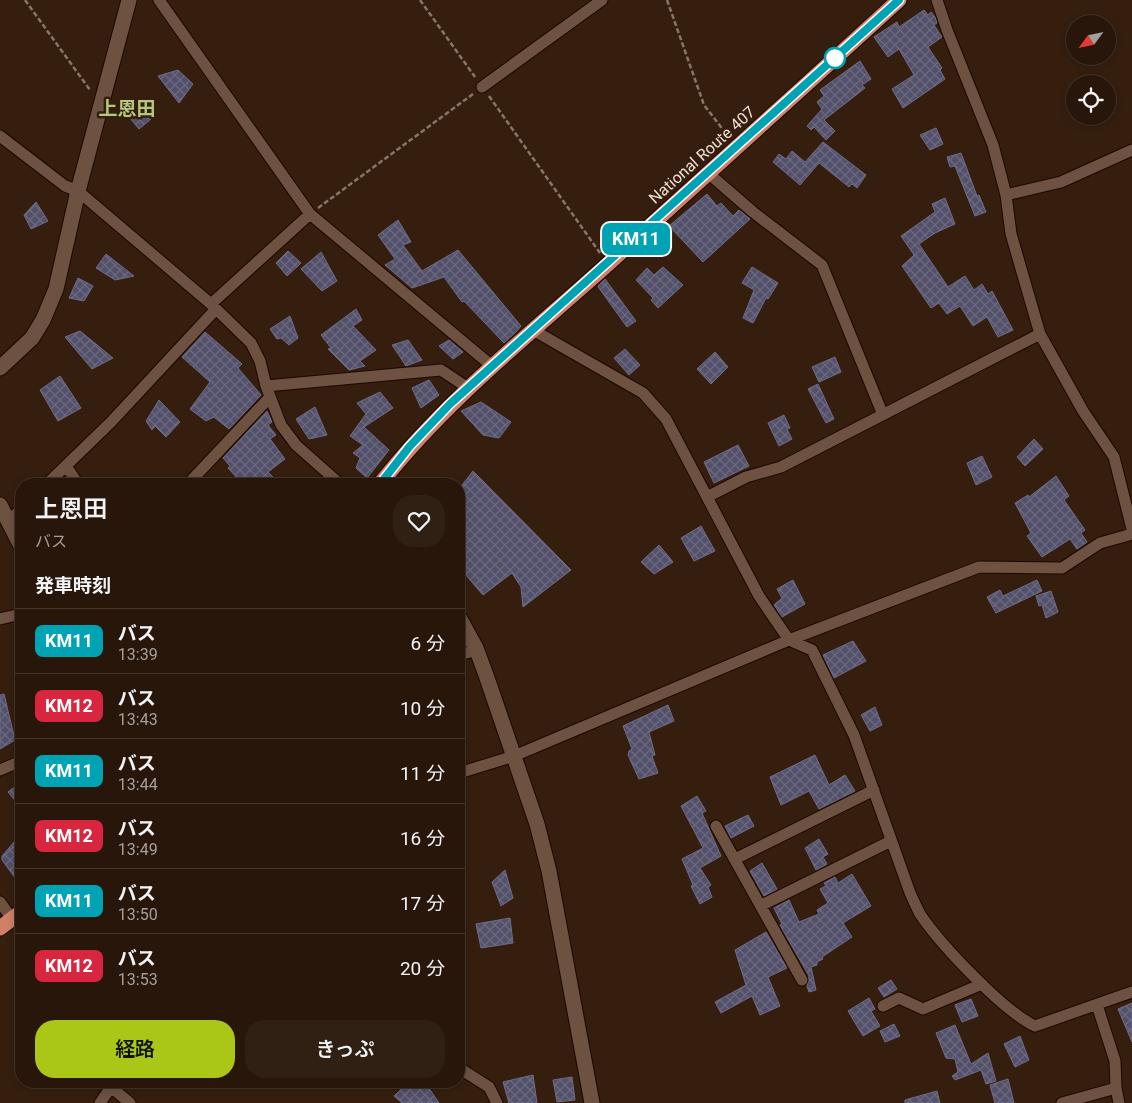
<!DOCTYPE html>
<html lang="ja">
<head>
<meta charset="utf-8">
<style>
	:root { --surface:#28160a; --page:#301f13; --text:#f1f3f6; --muted:#a59f9c; --line:#44352b; --accent:#aac717 }
	body { margin:0; font-family:Roboto,"Noto Sans JP",sans-serif; background:var(--page); color:var(--text); height:100vh; display:flex; flex-direction:column; font-size:19px; white-space:nowrap }
	* { box-sizing:border-box; margin:0 }
	p { font-size:16px; color:var(--muted) }
	.icon { flex:none; width:28px; height:28px; fill:none; stroke:currentColor; stroke-width:2; stroke-linecap:round; stroke-linejoin:round }
	.map { position:relative; flex:1; overflow:hidden }
	.panel { position:absolute; left:15px; top:478px; width:450px; height:610px; display:flex; flex-direction:column; background:var(--surface); border-radius:20px; box-shadow:0 2px 8px #0003,0 0 0 1px var(--line) }
	.panel>* { flex:none }
	.badge { padding:0 10px; border-radius:8px; font-size:18px; line-height:32px }
	.needle { width:32px; rotate:237deg }
	.tools { position:absolute; left:1066px; top:15px; display:grid; gap:10px }
	.tools a { display:grid; place-items:center; width:50px; height:50px; border-radius:50%; background:var(--surface); box-shadow:0 2px 8px #0003,0 0 0 1px var(--line); font-size:25px }
	.map>.badge { position:absolute; translate:-50% -50%; box-shadow:0 0 0 2px #fff }
	h2 { padding:0 20px; font-size:19px; line-height:45px }
	.round { display:grid; place-items:center; flex:none; width:52px; height:52px; border-radius:20px; background:var(--page) }
	.overview { display:flex; align-items:center; justify-content:space-between; height:85px; padding:0 20px }
	h1 { font-size:24px; font-weight:600; line-height:38px }
	.button { display:flex; gap:10px; margin-top:auto; padding:10px 20px }
	.button a { flex:1; height:58px; border-radius:20px; background:var(--accent); color:#111; font-size:20px; font-weight:600; line-height:58px; text-align:center }
	.button a+a { background:var(--page); color:var(--text) }
	ul { padding:0; list-style:none }
	li { display:flex; align-items:center; gap:15px; height:65px; padding:0 20px; border-top:1px solid var(--line) }
	li div { flex:1 }
	li b { display:block; font-size:19px }
	li em { font-style:normal }
	li .badge { min-width:55px; font-weight:700; text-align:center }
	.map>svg:first-child { display:block }
	.building { fill:url(#building-cross-hatch); stroke:#6d6c89 }
	.lines { fill:none; stroke-linecap:round; stroke-linejoin:round }
	.street-casing { stroke:#1c0700; stroke-width:13 }
	.secondary-casing { stroke:#1c0700; stroke-width:17 }
	.highway-casing { stroke:#1c0700; stroke-width:17 }
	.path { stroke:#887567; stroke-width:2.5; stroke-dasharray:5 2.5; stroke-linecap:butt }
	.street { stroke:#6e5241; stroke-width:11 }
	.secondary { stroke:#6e5241; stroke-width:15 }
	.highway { stroke:#cf8067; stroke-width:15 }
	.line-casing { stroke:#fff; stroke-width:11 }
	.line { stroke:#00a3b4; stroke-width:8 }
	.stop-dot { fill:#fff; stroke:#00a3b4; stroke-width:2.5 }
	.labels { text-anchor:middle; dominant-baseline:central; stroke-width:5; stroke-linejoin:round; paint-order:stroke }
	.street-label { font-size:16px; fill:#edddd3; stroke:#351e0e }
	.quarter-label { font-size:19px; font-weight:bold; fill:#b6c87d; stroke:#351e0e }
</style>
</head>
<body>
<div class="map">
<svg width="1132" height="1103" viewBox="0 0 1132 1103">
	<defs>
		<pattern id="building-cross-hatch" width="8" height="8" patternUnits="userSpaceOnUse" patternTransform="scale(1.25)"><rect width="8" height="8" fill="#52506a"/><path d="M0 0l8 8M0 8l8-8" fill="none" stroke="#6b697e"/></pattern>
	</defs>
	<rect width="100%" height="100%" fill="#351e0e"/>
	<!-- building -->
	<path class="building" d="M924 10 928 15 931 12 935 17 937 23 934 25 942 37 928 47 942 68 940 70 945 79 903 108 892 89 914 75 899 49 888 57 874 37 897 22 899 27Z
		M860 61 871 79 862 85 865 88 824 120 835 131 826 140 814 127 811 130 807 126 822 109 817 102 824 96 820 90Z
		M178 70 193 84 179 103 158 76Z
		M142 99 151 119 139 129 125 112Z
		M936 128 943 144 930 150 920 135Z
		M823 142 866 175 857 188 852 184 849 187 819 163 800 185 773 162 779 154 786 159 792 151 805 162Z
		M961 153 977 196 979 195 986 212 975 216 955 166 950 167 947 157Z
		M707 194 717 206 721 203 733 216 739 210 750 219 703 262 669 226Z
		M945 198 955 224 935 233 919 244 948 287 965 276 974 290 982 284 988 294 992 291 1013 330 998 337 987 317 973 326 960 306 947 314 939 303 931 308 902 266 914 255 901 236 935 212 932 204Z
		M36 202 48 221 31 229 24 215Z
		M398 220 411 242 403 245 422 271 458 250 521 326 516 332 504 343 464 301 462 302 444 277 412 288 385 265 395 259 378 235Z
		M288 251 301 263 287 276 276 263Z
		M321 252 337 281 322 291 301 269Z
		M106 254 134 276 115 280 96 268Z
		M663 267 683 285 658 308 651 300 653 298 636 280 647 268 654 275Z
		M752 267 778 283 768 299 766 298 753 323 743 318 754 290 742 283Z
		M78 278 93 286 84 301 69 298Z
		M605 279 636 321 627 327 599 288 598 286Z
		M356 309 362 320 353 326 376 350 360 361 365 366 349 370 328 349 331 348 321 335Z
		M290 316 298 338 289 345 281 338 277 339 270 329Z
		M80 331 113 358 92 369 65 337Z
		M205 332 242 364 238 368 261 395 229 429 214 417 206 421 190 409 210 382 182 357Z
		M408 340 422 360 406 366 392 345Z
		M449 340 463 352 453 359 439 346Z
		M625 349 640 365 629 375 614 358Z
		M715 352 728 367 711 384 697 369Z
		M835 357 841 372 819 382 812 367Z
		M60 376 81 408 58 421 40 390Z
		M429 380 439 395 421 408 412 388Z
		M818 384 834 419 826 423 808 389Z
		M380 392 393 408 364 427 389 450 367 478 356 468 360 458 353 453 363 445 350 436 366 414 357 403Z
		M159 400 180 422 166 437 155 426 152 430 146 421Z
		M481 402 511 422 499 438 483 435 461 411Z
		M315 407 327 435 309 439 296 419Z
		M267 411 272 422 268 425 276 435 270 439 285 459 268 472 280 484H246L242 479 239 480 228 468 230 466 223 458Z
		M784 415 790 428 787 429 792 439 779 446 768 423Z
		M1034 439 1043 449 1025 466 1017 457Z
		M738 445 749 466 714 483 704 462Z
		M982 456 992 477 976 485 967 463Z
		M473 471 571 570 523 607 521 587 512 573 483 595 459 567V489Z
		M1056 476 1069 496 1064 500 1085 530 1081 533 1087 542 1077 549 1070 539 1042 557 1027 536 1031 533 1015 503 1028 495 1029 497Z
		M701 526 715 551 694 561 681 538Z
		M659 545 673 562 654 574 641 562Z
		M793 580 805 604 782 617 774 605 782 598 777 589Z
		M1037 580 1042 591 996 613 987 597 1000 590 1003 596Z
		M1051 591 1058 612 1046 618 1042 605 1039 606 1036 596Z
		M853 641 866 661 834 678 823 655Z
		M4 694 15 740 0 749V695Z
		M668 705 674 721 649 732 655 755 652 756 658 773 639 779 628 755 629 751 632 749 623 726Z
		M875 707 882 725 870 731 861 715Z
		M815 755 829 785 845 775 855 791 819 809 809 791 781 805 770 777Z
		M21 782V808L8 792Z
		M697 796 706 811 702 813 721 856 700 868 711 885 708 887 712 897 700 904 691 886 693 885 682 859 703 848 702 846 681 806Z
		M748 815 754 826 731 838 725 826Z
		M21 834V886L2 860V856Z
		M819 839 828 854 823 857 827 864 816 870 805 848Z
		M762 863 777 889 764 896 750 871Z
		M505 870 513 898 501 906 492 882Z
		M852 874 871 906 843 923 852 937 822 957 823 959 817 962V965L811 967 816 990 809 992 807 986 809 976 780 925 782 924 774 908 789 900 799 922 819 914 817 910 828 903 820 889 826 886 824 883 835 877 838 883Z
		M510 918 513 943 481 948 476 924Z
		M766 932 787 968 768 977 780 1006 760 1015 752 996 721 1013 715 1002 746 985 735 950Z
		M891 980 897 989 884 997 878 988Z
		M869 998 875 1009 871 1011 880 1026 863 1036 848 1011Z
		M971 999 978 1016 962 1022 955 1005Z
		M1132 1003V1042L1118 1009Z
		M894 1024 900 1036 885 1042 880 1031Z
		M955 1025 971 1064 988 1053 996 1081 986 1084 981 1070 955 1080 952 1076 958 1072 955 1059 946 1058 936 1033Z
		M1020 1036 1029 1060 1015 1067 1004 1044Z
		M533 1075 537 1103H509L503 1082Z
		M572 1077 575 1100 557 1102 553 1080Z
		M1008 1079 1014 1103H995L990 1085Z
		M410 1081H424L439 1103H402L394 1096Z
		M937 1091 940 1103H905V1100Z"/>
	<g class="lines">
		<!-- street casing -->
		<g class="street-casing">
			<path id="street" d="M159 0 310 214 492 366
				M937 0 947 30 993 145 1006 195 1011 234 1040 334 1083 411 1114 457 1132 529
				M482 87 602 0
				M0 136 65 186 78 191 211 304 251 343 260 361 266 386 281 425 296 445 340 484
				M708 173 753 212 822 265 883 415
				M1006 195 1061 182 1132 150
				M211 304 310 214
				M533 330 643 393 666 419 759 596 789 640 812 650 854 735 909 890C912 898 916 906 920 914 940 944 1003 1011 1035 1026L1132 992
				M266 386 441 370 468 388
				M66 466 78 484
				M47 484 111 422 216 309
				M188 484 270 397
				M707 497 746 477 781 467 1040 334
				M9 521 21 509
				M0 619 21 614
				M459 655 477 650
				M0 770 21 761
				M459 773 514 756 789 640 979 567 1062 568 1100 543 1132 534
				M716 826 802 980
				M735 859 874 790
				M0 902 12 919 21 925
				M762 905 891 841
				M883 1006 899 998 923 1009 982 984
				M459 1068 489 1087 497 1103
				M111 1087 130 1103
				M1116 1088 1119 1103
				M100 1103 115 1081
				M1062 1103 1116 1088 1115 1061 1097 1005"/>
		</g>
		<!-- secondary casing -->
		<g class="secondary-casing">
			<path id="secondary" d="M0 368 32 338 43 320 56 289 78 191 129 0
				M0 505 21 546
				M459 617 476 648 486 675 537 824 549 871 592 1103"/>
		</g>
		<!-- highway casing -->
		<g class="highway-casing">
			<path id="highway" d="M380 484C446 400 529 335 608 264 705 177 802 88 899 0
				M0 928 21 912"/>
		</g>
		<!-- path -->
		<path class="path" d="M25 0 90 90
			M420 0 475 77
			M667 0 704 105 728 136
			M489 96 600 253
			M318 208 473 94"/>
		<!-- street -->
		<use href="#street" class="street"/>
		<!-- secondary -->
		<use href="#secondary" class="secondary"/>
		<!-- highway -->
		<use href="#highway" class="highway"/>
	</g>
	<g class="lines">
		<!-- line casing -->
		<g class="line-casing">
			<path id="line" d="M380 484 410 446 450 404 899 0"/>
		</g>
		<!-- line -->
		<use href="#line" class="line"/>
	</g>
	<!-- markers -->
	<circle class="stop-dot" cx="835" cy="58" r="10"/>
	<g class="labels">
		<!-- street labels -->
		<g class="street-label">
			<text transform="translate(702 155) rotate(-42)">National Route 407</text>
		</g>
		<!-- quarter labels -->
		<g class="quarter-label">
			<text x="127" y="108">上恩田</text>
		</g>
	</g>
</svg>
<div class="tools">
<a><svg class="needle" viewBox="-14 -14 28 28"><path d="M0-13l5 13h-10z" fill="#e53935"/><path d="M0 13l5-13h-10z" fill="#a59f9c"/></svg></a>
<a><svg class="icon" aria-label="locate" viewBox="0 0 24 24"><circle cx="12" cy="12" r="6"/><path d="M12 2v4M12 18v4M2 12h4M18 12h4"/></svg></a>
</div>
<b class="badge" style="left:636px;top:239px;background:#00a3b4;color:#fff">KM11</b>
<section class="panel">
<div class="overview"><div><h1>上恩田</h1><p>バス</p></div><a class="round"><svg class="icon" aria-label="heart" viewBox="0 0 24 24"><path d="M12 20l-8-8c-3-5 5-10 8-4 3-6 11-1 8 4z"/></svg></a></div>
<h2>発車時刻</h2>
<ul>
<li><span class="badge" style="background:#00a3b4;color:#fff">KM11</span><div><b>バス</b><p>13:39</p></div><em>6 分</em></li>
<li><span class="badge" style="background:#d7263d;color:#fff">KM12</span><div><b>バス</b><p>13:43</p></div><em>10 分</em></li>
<li><span class="badge" style="background:#00a3b4;color:#fff">KM11</span><div><b>バス</b><p>13:44</p></div><em>11 分</em></li>
<li><span class="badge" style="background:#d7263d;color:#fff">KM12</span><div><b>バス</b><p>13:49</p></div><em>16 分</em></li>
<li><span class="badge" style="background:#00a3b4;color:#fff">KM11</span><div><b>バス</b><p>13:50</p></div><em>17 分</em></li>
<li><span class="badge" style="background:#d7263d;color:#fff">KM12</span><div><b>バス</b><p>13:53</p></div><em>20 分</em></li>
</ul>
<div class="button"><a>経路</a><a>きっぷ</a></div>
</section>
</div>
</body>
</html>
